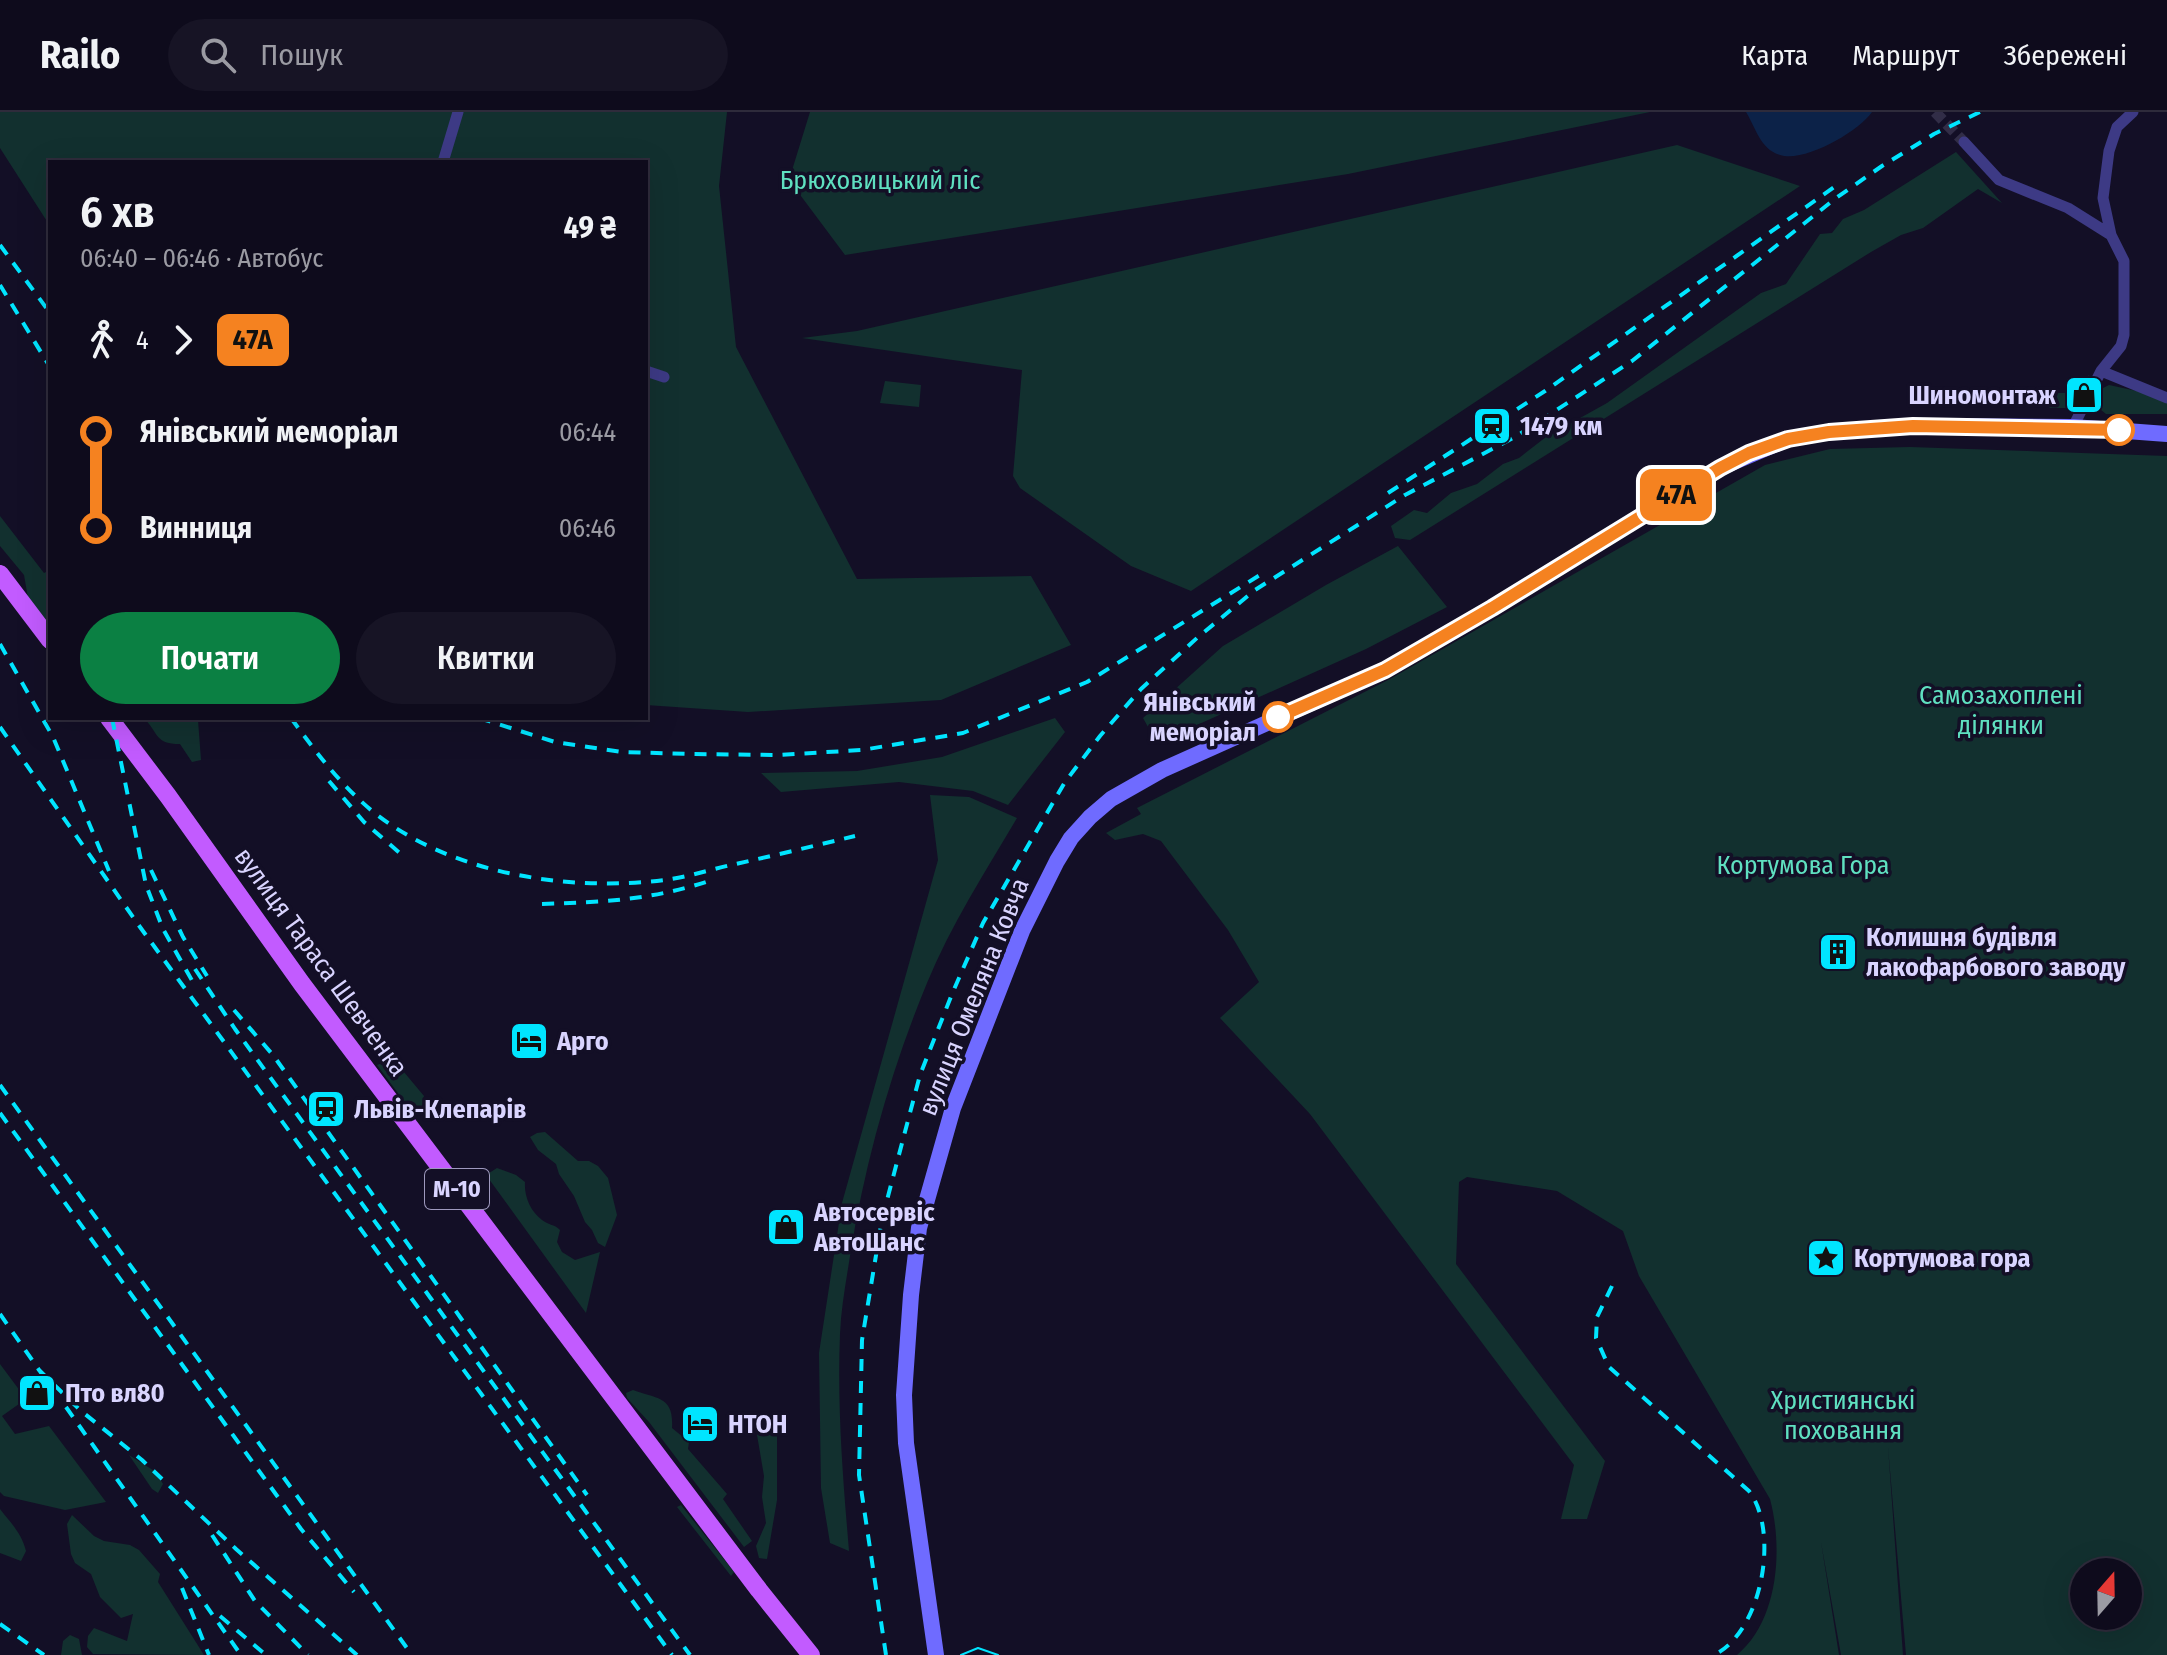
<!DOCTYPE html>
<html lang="uk">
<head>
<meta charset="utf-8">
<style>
	:root { --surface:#0e0b1c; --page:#171425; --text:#f1f3f6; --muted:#9b9ba3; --line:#2e2b3b; --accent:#0b8043 }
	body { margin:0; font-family:"Fira Sans Condensed",sans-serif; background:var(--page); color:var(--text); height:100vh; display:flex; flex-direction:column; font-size:30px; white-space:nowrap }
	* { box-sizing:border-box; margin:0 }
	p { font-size:26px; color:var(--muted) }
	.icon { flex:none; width:44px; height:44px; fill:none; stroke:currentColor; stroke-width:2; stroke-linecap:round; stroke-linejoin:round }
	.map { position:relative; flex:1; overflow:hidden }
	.details { position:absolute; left:48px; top:48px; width:600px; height:560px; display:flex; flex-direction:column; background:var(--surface); border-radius:0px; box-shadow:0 8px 32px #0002,0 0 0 2px var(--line) }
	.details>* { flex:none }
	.badge { padding:0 16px; border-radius:12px; font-size:28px; line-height:52px }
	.needle { width:52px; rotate:20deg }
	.controls { position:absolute; left:2070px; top:1446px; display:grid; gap:16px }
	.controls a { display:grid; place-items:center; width:72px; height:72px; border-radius:50%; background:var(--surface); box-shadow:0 8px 32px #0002,0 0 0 2px var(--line); font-size:40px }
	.map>.badge { position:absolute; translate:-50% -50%; box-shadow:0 0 0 4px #fff }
	.legs { display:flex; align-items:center; gap:12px; height:88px; padding:0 32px; font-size:26px }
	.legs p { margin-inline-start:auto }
	.head { display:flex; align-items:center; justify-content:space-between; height:136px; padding:0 32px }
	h1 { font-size:44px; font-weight:600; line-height:60px }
	.primary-button { display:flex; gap:16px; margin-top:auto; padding:16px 32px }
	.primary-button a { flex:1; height:92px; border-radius:48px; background:var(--accent); color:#fff; font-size:32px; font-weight:600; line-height:92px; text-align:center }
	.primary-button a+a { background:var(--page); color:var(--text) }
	ul { padding:0 32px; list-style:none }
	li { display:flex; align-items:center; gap:28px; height:96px; font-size:30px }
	li i { display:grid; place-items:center; width:12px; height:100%; margin:0 10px; background:currentColor }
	li i::after { content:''; width:20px; height:20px; margin:-10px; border:6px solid; border-radius:50%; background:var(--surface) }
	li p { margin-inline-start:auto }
	li:first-child i { background:linear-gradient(#0000 50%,currentColor 0) }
	li:last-child i { background:linear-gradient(currentColor 50%,#0000 0) }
	header { display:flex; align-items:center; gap:48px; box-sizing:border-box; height:112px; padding:0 40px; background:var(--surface); border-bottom:2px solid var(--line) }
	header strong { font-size:38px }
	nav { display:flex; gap:44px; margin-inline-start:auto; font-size:28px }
	.search { width:560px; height:72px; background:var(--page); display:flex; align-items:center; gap:20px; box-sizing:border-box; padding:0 28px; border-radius:44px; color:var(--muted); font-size:30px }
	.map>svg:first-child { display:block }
	.green { fill:#12302f; fill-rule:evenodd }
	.water { fill:#0c2248 }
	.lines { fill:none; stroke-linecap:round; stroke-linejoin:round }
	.street-tunnel { stroke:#312d47; stroke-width:11; stroke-dasharray:11 5.5; stroke-linecap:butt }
	.street { stroke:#3d3a85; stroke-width:11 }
	.secondary { stroke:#6f6bff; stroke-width:16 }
	.primary { stroke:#c25bff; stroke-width:18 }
	.tram { stroke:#00e5ff; stroke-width:2 }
	.rail { stroke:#00e5ff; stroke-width:4; stroke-dasharray:12 10; stroke-linecap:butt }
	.line-1-casing { stroke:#fff; stroke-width:18 }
	.line-1 { stroke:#f58220; stroke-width:12 }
	.stop-1-dot { fill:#fff; stroke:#f58220; stroke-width:4 }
	.labels { text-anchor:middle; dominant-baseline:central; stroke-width:7; stroke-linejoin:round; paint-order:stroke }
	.shield { fill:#130f26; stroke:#9e99be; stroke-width:2 }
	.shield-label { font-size:24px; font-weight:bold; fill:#d9d4ff }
	.park-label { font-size:26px; fill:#5fe0c0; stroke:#130f26 }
	.poi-label { font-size:26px; font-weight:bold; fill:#d9d4ff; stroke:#130f26; text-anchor:start }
	.stop-label { font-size:26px; font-weight:bold; fill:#d9d4ff; stroke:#130f26; text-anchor:end }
	.street-label { font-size:26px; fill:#d9d4ff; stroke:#130f26 }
</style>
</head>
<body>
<header>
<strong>Railo</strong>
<div class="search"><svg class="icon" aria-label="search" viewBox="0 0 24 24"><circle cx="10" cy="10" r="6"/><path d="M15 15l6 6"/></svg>Пошук</div>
<nav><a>Карта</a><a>Маршрут</a><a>Збережені</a></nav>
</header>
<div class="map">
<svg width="2167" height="1543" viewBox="0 0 2167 1543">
	<rect width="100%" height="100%" fill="#130f26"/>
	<!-- green -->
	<path class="green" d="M0 0H727L719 74 736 235 857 467 1031 464 1071 533 941 588 748 600 646 593V50H50V114L0 36Z
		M810 0H1650L1348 62 845 143 789 68Z
		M1677 33 1800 74 1191 479 1131 454 1020 376 1013 364 1022 258 802 226 857 219Z
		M1956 40 2002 91 1978 77 1923 116 1901 123 1871 140 1410 428 1395 426 1391 414 1414 398 1427 401 1451 381 1477 372 1503 352 1519 346 1546 325 1607 291 1761 181 1786 172 1820 122 1832 121 1843 107 1864 98Z
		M2089 263 2090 266 2073 296H2049L2056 281H2072Z
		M885 269 921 273 919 295 880 291Z
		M2109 273 2137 279 2167 289V302H2106L2095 293 2099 278Z
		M1910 335 2167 344V1543H1906L1888 1335 1903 1543H1841L1821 1430 1839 1543H1737C1779 1508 1783 1436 1770 1387L1639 1164 1623 1119 1557 1079 1467 1065 1459 1070 1456 1152 1605 1349 1587 1407H1561L1574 1353 1310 1002 1220 906 1259 870 1228 818 1161 729 1143 722 1115 728 1106 721 1141 702 1137 696 1390 567 1765 353 1830 337ZM2084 1460H2128V1504H2084Z
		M0 404 44 461 50 458V512L28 486 24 463 0 434Z
		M1398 434 1447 495 1366 537 1157 631 1143 606 1223 534 1326 473Z
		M144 606H195L198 608 201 648 192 650 180 632C155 632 159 622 144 606Z
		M1055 606 1065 620 1008 693 973 679 899 670 781 680 761 661 857 659 942 645Z
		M930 683 969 685 1017 706C985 760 951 813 927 871 891 958 865 1050 850 1144 846 1170 841 1196 840 1222 837 1295 843 1367 849 1439L830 1431 821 1376 819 1241 842 1091 938 748Z
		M393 947 424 984 422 998 415 1004 377 953Z
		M545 1020 578 1049H589L598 1054 608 1066 617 1103 605 1135 598 1131 592 1118 585 1110 574 1084 559 1062 556 1052 538 1038 530 1025 537 1021Z
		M497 1056 516 1063 525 1070C524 1084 530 1099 542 1108 548 1113 554 1112 560 1118L557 1130 562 1140 575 1148 600 1140 586 1201 486 1063Z
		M0 1252 26 1287 2 1304 15 1322 49 1314 106 1390 65 1398 4 1384 0 1380Z
		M633 1278C657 1287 674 1284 672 1316L689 1330 688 1337 727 1382 723 1387 752 1429 744 1435 649 1310 627 1286 626 1281Z
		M756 1302 767 1304 777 1312V1388L767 1447 759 1446 756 1434 766 1411 762 1385 764 1364 755 1311Z
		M129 1343 156 1360 163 1372 158 1381 152 1377Z
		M681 1393 734 1460 731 1464 677 1395Z
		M0 1397C11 1411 22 1422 26 1439L21 1449 0 1441Z
		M72 1403 94 1424 104 1429 130 1433 139 1438 160 1462 158 1470 204 1543 93 1542 87 1535 88 1524 94 1516 127 1529 133 1502 121 1506 100 1485 91 1462 75 1451 71 1442 67 1412Z
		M70 1523 79 1527 82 1543H61L63 1529Z"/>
	<!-- water -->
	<path class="water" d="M1746 0H1872C1858 20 1804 51 1780 43 1760 37 1756 16 1746 0Z"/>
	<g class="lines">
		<!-- street-tunnel -->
		<path class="street-tunnel" d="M1935 0 1964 30"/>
		<!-- street -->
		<path class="street" d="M1964 30 1999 68 2068 96 2111 123
			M443 50 458 0
			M646 259 664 265
			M2101 259 2167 286
			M2073 315 2101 259 2121 234 2124 223V149L2111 123 2103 86 2109 39 2117 15 2133 0"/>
		<!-- secondary -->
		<path class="secondary" d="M936 1543 906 1331 904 1283 911 1183 919 1116 953 996 1022 819 1057 749 1071 726 1090 705 1111 687 1162 658 1385 558 1492 496 1720 356 1788 327 1829 320 1913 314 2073 315 2167 322"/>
		<!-- primary -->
		<path class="primary" d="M0 462 50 528
			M109 606 168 684 302 872 759 1478 811 1543"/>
		<!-- tram -->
		<path class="tram" d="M961 1543 978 1536 998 1543"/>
		<!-- rail -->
		<path class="rail" d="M0 133 50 201
			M0 173 50 255
			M1388 381 1545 279 1840 71
			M0 532 53 625 109 759
			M112 606 146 773 163 817 194 872
			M291 606C315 639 339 671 371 698 449 762 567 780 665 768 687 765 709 758 731 753 772 744 814 734 855 724
			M479 606 555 630 622 640 691 642 777 643 862 638 963 621 1087 570 1260 463
			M0 615 140 815 672 1543
			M329 669 364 710 402 743
			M151 758 183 825 207 864
			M542 792C606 790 653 788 715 767
			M195 857 235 917 690 1543
			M234 898 273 943 587 1383
			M0 973 412 1543
			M0 1001 301 1417 354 1480
			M1612 1174 1597 1205 1596 1226 1609 1255 1749 1379C1780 1420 1762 1520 1714 1543
			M0 1202 44 1265
			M38 1257 80 1298 142 1348 236 1437 357 1543
			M66 1295 241 1543
			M212 1423 255 1489 308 1543
			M182 1476 209 1543
			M220 1504 266 1543
			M0 1512 44 1543
			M886 1543 859 1363 862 1228 882 1107 920 963 952 882 983 811 1065 670 1100 624 1141 577 1197 526 1255 478 1405 383 1515 325 1632 249 1836 86 1882 54 1934 22 1980 0"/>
	</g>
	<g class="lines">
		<!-- line-1 casing -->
		<g class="line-1-casing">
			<path id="line-1" d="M1278 605 1385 558 1492 496 1720 356 1749 341 1788 327 1829 320 1913 314 2119 318"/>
		</g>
		<!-- line-1 -->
		<use href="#line-1" class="line-1"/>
	</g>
	<!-- icons -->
	<defs>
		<g id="shop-square" transform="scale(2)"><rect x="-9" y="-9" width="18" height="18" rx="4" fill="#00e5ff" stroke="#130f26"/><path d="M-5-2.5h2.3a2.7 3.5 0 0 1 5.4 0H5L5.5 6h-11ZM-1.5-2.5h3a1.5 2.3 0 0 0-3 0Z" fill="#111"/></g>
		<g id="station-square" transform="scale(2)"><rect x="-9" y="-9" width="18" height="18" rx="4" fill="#00e5ff" stroke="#130f26"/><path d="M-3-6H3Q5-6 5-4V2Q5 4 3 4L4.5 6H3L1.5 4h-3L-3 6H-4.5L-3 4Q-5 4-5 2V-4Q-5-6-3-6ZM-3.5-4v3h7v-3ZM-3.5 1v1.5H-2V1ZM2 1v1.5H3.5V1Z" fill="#111"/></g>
		<g id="building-square" transform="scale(2)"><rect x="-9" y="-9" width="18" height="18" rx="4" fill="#00e5ff" stroke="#130f26"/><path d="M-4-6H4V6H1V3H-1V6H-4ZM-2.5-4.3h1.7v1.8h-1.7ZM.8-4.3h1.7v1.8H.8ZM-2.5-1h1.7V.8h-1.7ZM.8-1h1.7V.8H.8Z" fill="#111"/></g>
		<g id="hotel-square" transform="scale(2)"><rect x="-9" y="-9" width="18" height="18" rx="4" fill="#00e5ff" stroke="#130f26"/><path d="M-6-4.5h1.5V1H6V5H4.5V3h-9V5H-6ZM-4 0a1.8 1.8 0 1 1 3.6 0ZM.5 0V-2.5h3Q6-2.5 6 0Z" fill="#111"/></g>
		<g id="sight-square" transform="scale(2)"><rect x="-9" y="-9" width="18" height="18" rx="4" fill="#00e5ff" stroke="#130f26"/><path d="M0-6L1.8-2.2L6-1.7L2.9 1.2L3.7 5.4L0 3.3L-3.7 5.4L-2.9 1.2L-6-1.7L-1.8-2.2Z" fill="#111"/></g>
	</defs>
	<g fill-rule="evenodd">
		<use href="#shop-square" x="2084" y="283"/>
		<use href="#station-square" x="1492" y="314"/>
		<use href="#building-square" x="1838" y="840"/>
		<use href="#hotel-square" x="529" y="929"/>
		<use href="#station-square" x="326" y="997"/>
		<use href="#shop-square" x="786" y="1115"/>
		<use href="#sight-square" x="1826" y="1146"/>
		<use href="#shop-square" x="37" y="1281"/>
		<use href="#hotel-square" x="700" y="1312"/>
	</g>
	<!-- markers -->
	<g class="stop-1-dot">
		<circle cx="2119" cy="318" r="14"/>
		<circle cx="1278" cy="605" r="14"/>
	</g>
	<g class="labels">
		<!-- shield labels -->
		<rect class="shield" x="425" y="1057" width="64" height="40" rx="6"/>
		<g class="shield-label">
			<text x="457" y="1077">М-10</text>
		</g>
		<!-- park labels -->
		<g class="park-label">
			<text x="880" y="68">Брюховицький ліс</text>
			<text x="2001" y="583">Самозахоплені<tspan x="2001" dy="30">ділянки</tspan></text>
			<text x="1803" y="753">Кортумова Гора</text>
			<text x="1843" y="1288">Християнські<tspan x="1843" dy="30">поховання</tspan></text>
		</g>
		<!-- poi labels -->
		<g class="poi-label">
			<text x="2056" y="283" text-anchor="end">Шиномонтаж</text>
			<text x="1520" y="314">1479 км</text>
			<text x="1866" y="825">Колишня будівля<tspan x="1866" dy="30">лакофарбового заводу</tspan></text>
			<text x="557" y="929">Арго</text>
			<text x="354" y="997">Львів-Клепарів</text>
			<text x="814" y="1100">Автосервіс<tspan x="814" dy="30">АвтоШанс</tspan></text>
			<text x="1854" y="1146">Кортумова гора</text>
			<text x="65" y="1281">Пто вл80</text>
			<text x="728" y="1312">НТОН</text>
		</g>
		<!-- stop labels -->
		<g class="stop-label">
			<text x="1256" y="590">Янівський<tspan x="1256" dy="30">меморіал</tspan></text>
		</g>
		<!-- street labels -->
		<g class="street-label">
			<text transform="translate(321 850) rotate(54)">вулиця Тараса Шевченка</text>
			<text transform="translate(974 885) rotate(-68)">вулиця Омеляна Ковча</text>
		</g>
	</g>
</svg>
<div class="controls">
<a><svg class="needle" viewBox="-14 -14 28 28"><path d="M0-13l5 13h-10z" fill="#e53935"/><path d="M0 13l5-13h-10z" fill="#9b9ba3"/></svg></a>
</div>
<b class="badge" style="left:1676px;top:383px;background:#f58220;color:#111">47А</b>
<section class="details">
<div class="head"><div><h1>6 хв</h1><p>06:40 – 06:46 · Автобус</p></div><b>49 ₴</b></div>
<div class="legs"><svg class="icon" aria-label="walk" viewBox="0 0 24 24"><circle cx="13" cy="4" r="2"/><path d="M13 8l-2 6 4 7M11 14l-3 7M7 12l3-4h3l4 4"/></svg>4<svg class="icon" aria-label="forward" viewBox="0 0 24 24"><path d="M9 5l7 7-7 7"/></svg><b class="badge" style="background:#f58220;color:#111">47А</b></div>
<ul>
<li><i style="color:#f58220"></i><b>Янівський меморіал</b><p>06:44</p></li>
<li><i style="color:#f58220"></i><b>Винниця</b><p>06:46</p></li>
</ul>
<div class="primary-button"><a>Почати</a><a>Квитки</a></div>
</section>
</div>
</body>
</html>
